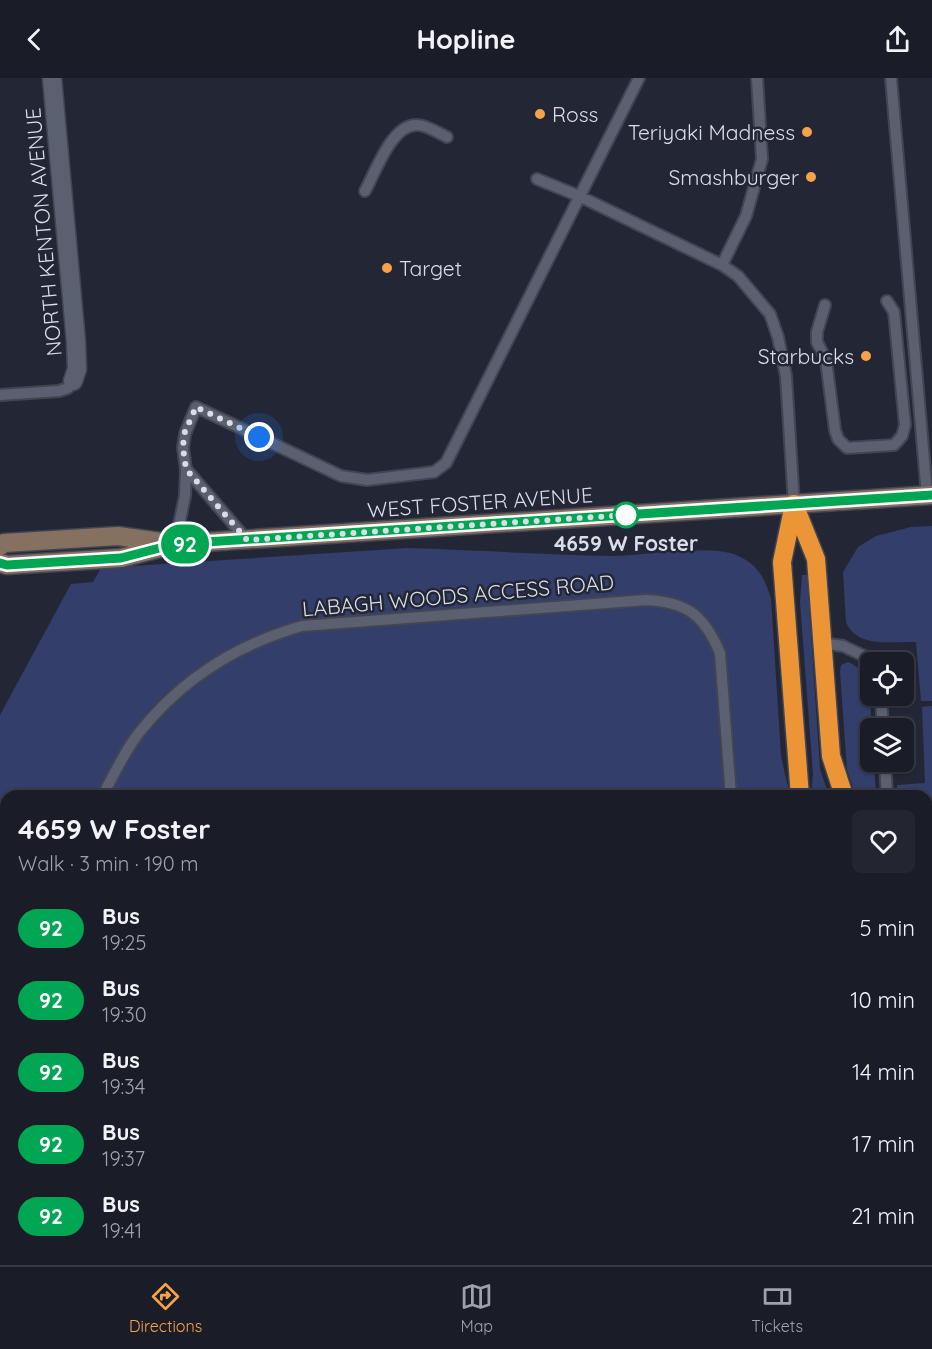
<!DOCTYPE html>
<html lang="en">
<head>
<meta charset="utf-8">
<style>
	:root { --surface:#1a1d28; --page:#232630; --text:#f1f3f6; --muted:#9fa2a8; --line:#383b45; --accent:#f7a248 }
	body { margin:0; font-family:Quicksand,sans-serif; background:var(--page); color:var(--text); height:100vh; display:flex; flex-direction:column; font-size:22px; white-space:nowrap }
	* { box-sizing:border-box; margin:0 }
	p { font-size:20px; color:var(--muted) }
	.icon { flex:none; width:33px; height:33px; fill:none; stroke:currentColor; stroke-width:2; stroke-linecap:round; stroke-linejoin:round }
	.map { position:relative; flex:1; overflow:hidden }
	.drawer { position:absolute; left:0px; top:712px; width:933px; height:476px; display:flex; flex-direction:column; background:var(--surface); border-radius:18px 18px 0 0; box-shadow:0 2px 4px #0004,0 0 0 2px var(--line) }
	.drawer>* { flex:none }
	.badge { padding:0 12px; border-radius:20px; font-size:21px; line-height:39px }
	.tools { position:absolute; left:860px; top:574px; display:grid; gap:12px }
	.tools a { display:grid; place-items:center; width:54px; height:54px; border-radius:9px; background:var(--surface); box-shadow:0 2px 4px #0004,0 0 0 2px var(--line); font-size:30px }
	.you { position:absolute; width:30px; height:30px; margin:-15px; border:4px solid #fff; border-radius:50%; background:#1a73e8; box-shadow:0 0 0 9px #1a73e833 }
	.map>.badge { position:absolute; translate:-50% -50%; box-shadow:0 0 0 3px #fff }
	.round { display:grid; place-items:center; flex:none; width:63px; height:63px; border-radius:9px; background:var(--page) }
	.summary { display:flex; align-items:center; justify-content:space-between; height:102px; padding:0 18px }
	h1 { font-size:28px; font-weight:700; line-height:45px }
	ul { padding:0; list-style:none }
	li { display:flex; align-items:center; gap:18px; height:72px; padding:0 18px }
	li div { flex:1 }
	li b { display:block; font-size:22px }
	li em { font-style:normal }
	li .badge { min-width:66px; font-weight:700; text-align:center }
	header { display:flex; justify-content:space-between; align-items:center; height:78px; padding:0 18px; background:var(--surface); font-size:27px; font-weight:700 }
	.tabs { display:flex; justify-content:space-around; align-items:center; height:84px; border-top:2px solid var(--line); background:var(--surface); font-size:16px; color:var(--muted) }
	.tabs a { display:grid; justify-items:center; gap:3px }
	.tabs .selected { color:var(--accent) }
	.map>svg:first-child { display:block }
	.green { fill:#333e6a }
	.lines { fill:none; stroke-linecap:round; stroke-linejoin:round }
	.lane-casing { stroke:#424552; stroke-width:14 }
	.street-casing { stroke:#424552; stroke-width:21 }
	.secondary-casing { stroke:#424552; stroke-width:21 }
	.highway-casing { stroke:#424552; stroke-width:21 }
	.lane { stroke:#5b6070; stroke-width:10 }
	.street { stroke:#5b6070; stroke-width:18 }
	.secondary { stroke:#86705f; stroke-width:18 }
	.highway { stroke:#eb9536; stroke-width:18 }
	.line-casing { stroke:#fff; stroke-width:14 }
	.line { stroke:#00a651; stroke-width:9 }
	.walk { stroke:#dadde7; stroke-width:6; stroke-dasharray:0 10.8 }
	.poi-dot { fill:#f7a248; stroke:#232735; stroke-width:2 }
	.stop-dot { fill:#fff; stroke:#00a651; stroke-width:3 }
	.labels { text-anchor:middle; dominant-baseline:central; stroke-width:5; stroke-linejoin:round; paint-order:stroke }
	.poi-label { font-size:21px; fill:#dadde7; stroke:#232735; text-anchor:end }
	.street-label { font-size:21px; fill:#dadde7; stroke:#232735 }
	.stop-label { font-size:21px; font-weight:bold; fill:#dadde7; stroke:#232735 }
</style>
</head>
<body>
<header><svg class="icon" aria-label="back" viewBox="0 0 24 24"><path d="M15 5l-7 7 7 7"/></svg>Hopline<svg class="icon" aria-label="share" viewBox="0 0 24 24"><path d="M12 15V3M7 8l5-5 5 5M5 13v7h14v-7"/></svg></header>
<div class="map">
<svg width="932" height="1187" viewBox="0 0 932 1187">
	<rect width="100%" height="100%" fill="#232735"/>
	<!-- green -->
	<path class="green" d="M932 448V623H921L916 564C892 563 857 571 846 544L843 494 858 469 876 458 911 449Z
		M408 470C477 472 545 477 613 478 646 478 708 466 736 477 758 486 764 499 771 520L781 678 790 718H6V1182H927V889L932 894V1187H0V637L71 506 93 504 101 490Z
		M802 497H807L820 691 829 718H811L813 696 800 524Z
		M848 584C857 588 865 594 868 604 873 626 870 661 870 684H874L876 718H856L847 692 840 593 841 587Z
		M932 628V782L927 778V718H897V707L925 705 922 629Z"/>
	<g class="lines">
		<!-- lane casing -->
		<g class="lane-casing">
			<path id="lane" d="M891 0 927 417
				M537 101 579 118 722 187 738 198 770 236 778 259 786 298 794 426
				M365 113C376 93 392 46 417 47 427 47 438 55 447 59
				M722 187 746 138 762 81 757 0
				M825 227 817 254V264L826 282 835 352 838 361 847 370 894 367 902 358 905 347 894 234 887 223
				M0 317 59 313 68 310 73 303
				M186 391 247 462
				M175 466 185 418 186 391 183 370 185 356 196 329 341 398 367 402 434 394 446 385 639 0
				M821 565 843 568 879 585
				M881 618 883 651
				M885 684 887 718
				M104 718 107 709C118 689 128 667 143 650 185 599 239 566 302 548L646 522C687 524 704 537 720 575L731 718
				M0 954 6 946
				M927 1011 932 1020"/>
		</g>
		<!-- street casing -->
		<g class="street-casing">
			<path id="street" d="M52 0 76 264 77 291 73 303"/>
		</g>
		<!-- secondary casing -->
		<g class="secondary-casing">
			<path id="secondary" d="M0 468 4 465 118 458 168 465
				M0 485 7 487 121 480 175 466 932 417"/>
		</g>
		<!-- highway casing -->
		<g class="highway-casing">
			<path id="highway" d="M794 426 816 481 831 678 844 718
				M794 426 782 484 800 718
				M927 810 932 813
				M927 872 932 876"/>
		</g>
		<!-- lane -->
		<use href="#lane" class="lane"/>
		<!-- street -->
		<use href="#street" class="street"/>
		<!-- secondary -->
		<use href="#secondary" class="secondary"/>
		<!-- highway -->
		<use href="#highway" class="highway"/>
	</g>
	<g class="lines">
		<!-- line casing -->
		<g class="line-casing">
			<path id="line" d="M0 485 7 487 121 480 175 466 932 417"/>
		</g>
		<!-- line -->
		<use href="#line" class="line"/>
		<!-- walk -->
		<path class="walk" d="M259 359 196 329 184 356 183 370 186 391 247 462 626 437"/>
	</g>
	<!-- markers -->
	<g class="poi-dot">
		<circle cx="540" cy="36" r="6"/>
		<circle cx="807" cy="54" r="6"/>
		<circle cx="811" cy="99" r="6"/>
		<circle cx="387" cy="190" r="6"/>
		<circle cx="866" cy="278" r="6"/>
	</g>
	<circle class="stop-dot" cx="626" cy="437" r="12"/>
	<g class="labels">
		<!-- poi labels -->
		<g class="poi-label">
			<text x="552" y="36" text-anchor="start">Ross</text>
			<text x="795" y="54">Teriyaki Madness</text>
			<text x="799" y="99">Smashburger</text>
			<text x="399" y="190" text-anchor="start">Target</text>
			<text x="854" y="278">Starbucks</text>
		</g>
		<!-- street labels -->
		<g class="street-label">
			<text transform="translate(43 154) rotate(-95)">NORTH KENTON AVENUE</text>
			<text transform="translate(480 424) rotate(-4)">WEST FOSTER AVENUE</text>
			<text transform="translate(458 517) rotate(-5)">LABAGH WOODS ACCESS ROAD</text>
		</g>
		<!-- stop labels -->
		<g class="stop-label">
			<text x="626" y="465">4659 W Foster</text>
		</g>
	</g>
</svg>
<div class="tools">
<a><svg class="icon" aria-label="locate" viewBox="0 0 24 24"><circle cx="12" cy="12" r="6"/><path d="M12 2v4M12 18v4M2 12h4M18 12h4"/></svg></a>
<a><svg class="icon" aria-label="layers" viewBox="0 0 24 24"><path d="M12 4l9 5-9 5-9-5zM3 14l9 5 9-5"/></svg></a>
</div>
<div class="you" style="left:259px;top:359px"></div>
<b class="badge" style="left:185px;top:466px;background:#00a651;color:#fff">92</b>
<section class="drawer">
<div class="summary"><div><h1>4659 W Foster</h1><p>Walk · 3 min · 190 m</p></div><a class="round"><svg class="icon" aria-label="heart" viewBox="0 0 24 24"><path d="M12 20l-8-8c-3-5 5-10 8-4 3-6 11-1 8 4z"/></svg></a></div>
<ul>
<li><span class="badge" style="background:#00a651;color:#fff">92</span><div><b>Bus</b><p>19:25</p></div><em>5 min</em></li>
<li><span class="badge" style="background:#00a651;color:#fff">92</span><div><b>Bus</b><p>19:30</p></div><em>10 min</em></li>
<li><span class="badge" style="background:#00a651;color:#fff">92</span><div><b>Bus</b><p>19:34</p></div><em>14 min</em></li>
<li><span class="badge" style="background:#00a651;color:#fff">92</span><div><b>Bus</b><p>19:37</p></div><em>17 min</em></li>
<li><span class="badge" style="background:#00a651;color:#fff">92</span><div><b>Bus</b><p>19:41</p></div><em>21 min</em></li>
</ul>
</section>
</div>
<nav class="tabs">
<a class="selected"><svg class="icon" aria-label="directions" viewBox="0 0 24 24"><path d="M12 3l9 9-9 9-9-9zM9 14v-3h6M13 9l2 2-2 2"/></svg>Directions</a>
<a><svg class="icon" aria-label="map" viewBox="0 0 24 24"><path d="M3 6l6-2 6 2 6-2v14l-6 2-6-2-6 2zM9 4v14M15 6v14"/></svg>Map</a>
<a><svg class="icon" aria-label="tickets" viewBox="0 0 24 24"><path d="M3 7h18v10H3zM15 7v10"/></svg>Tickets</a>
</nav>
</body>
</html>
